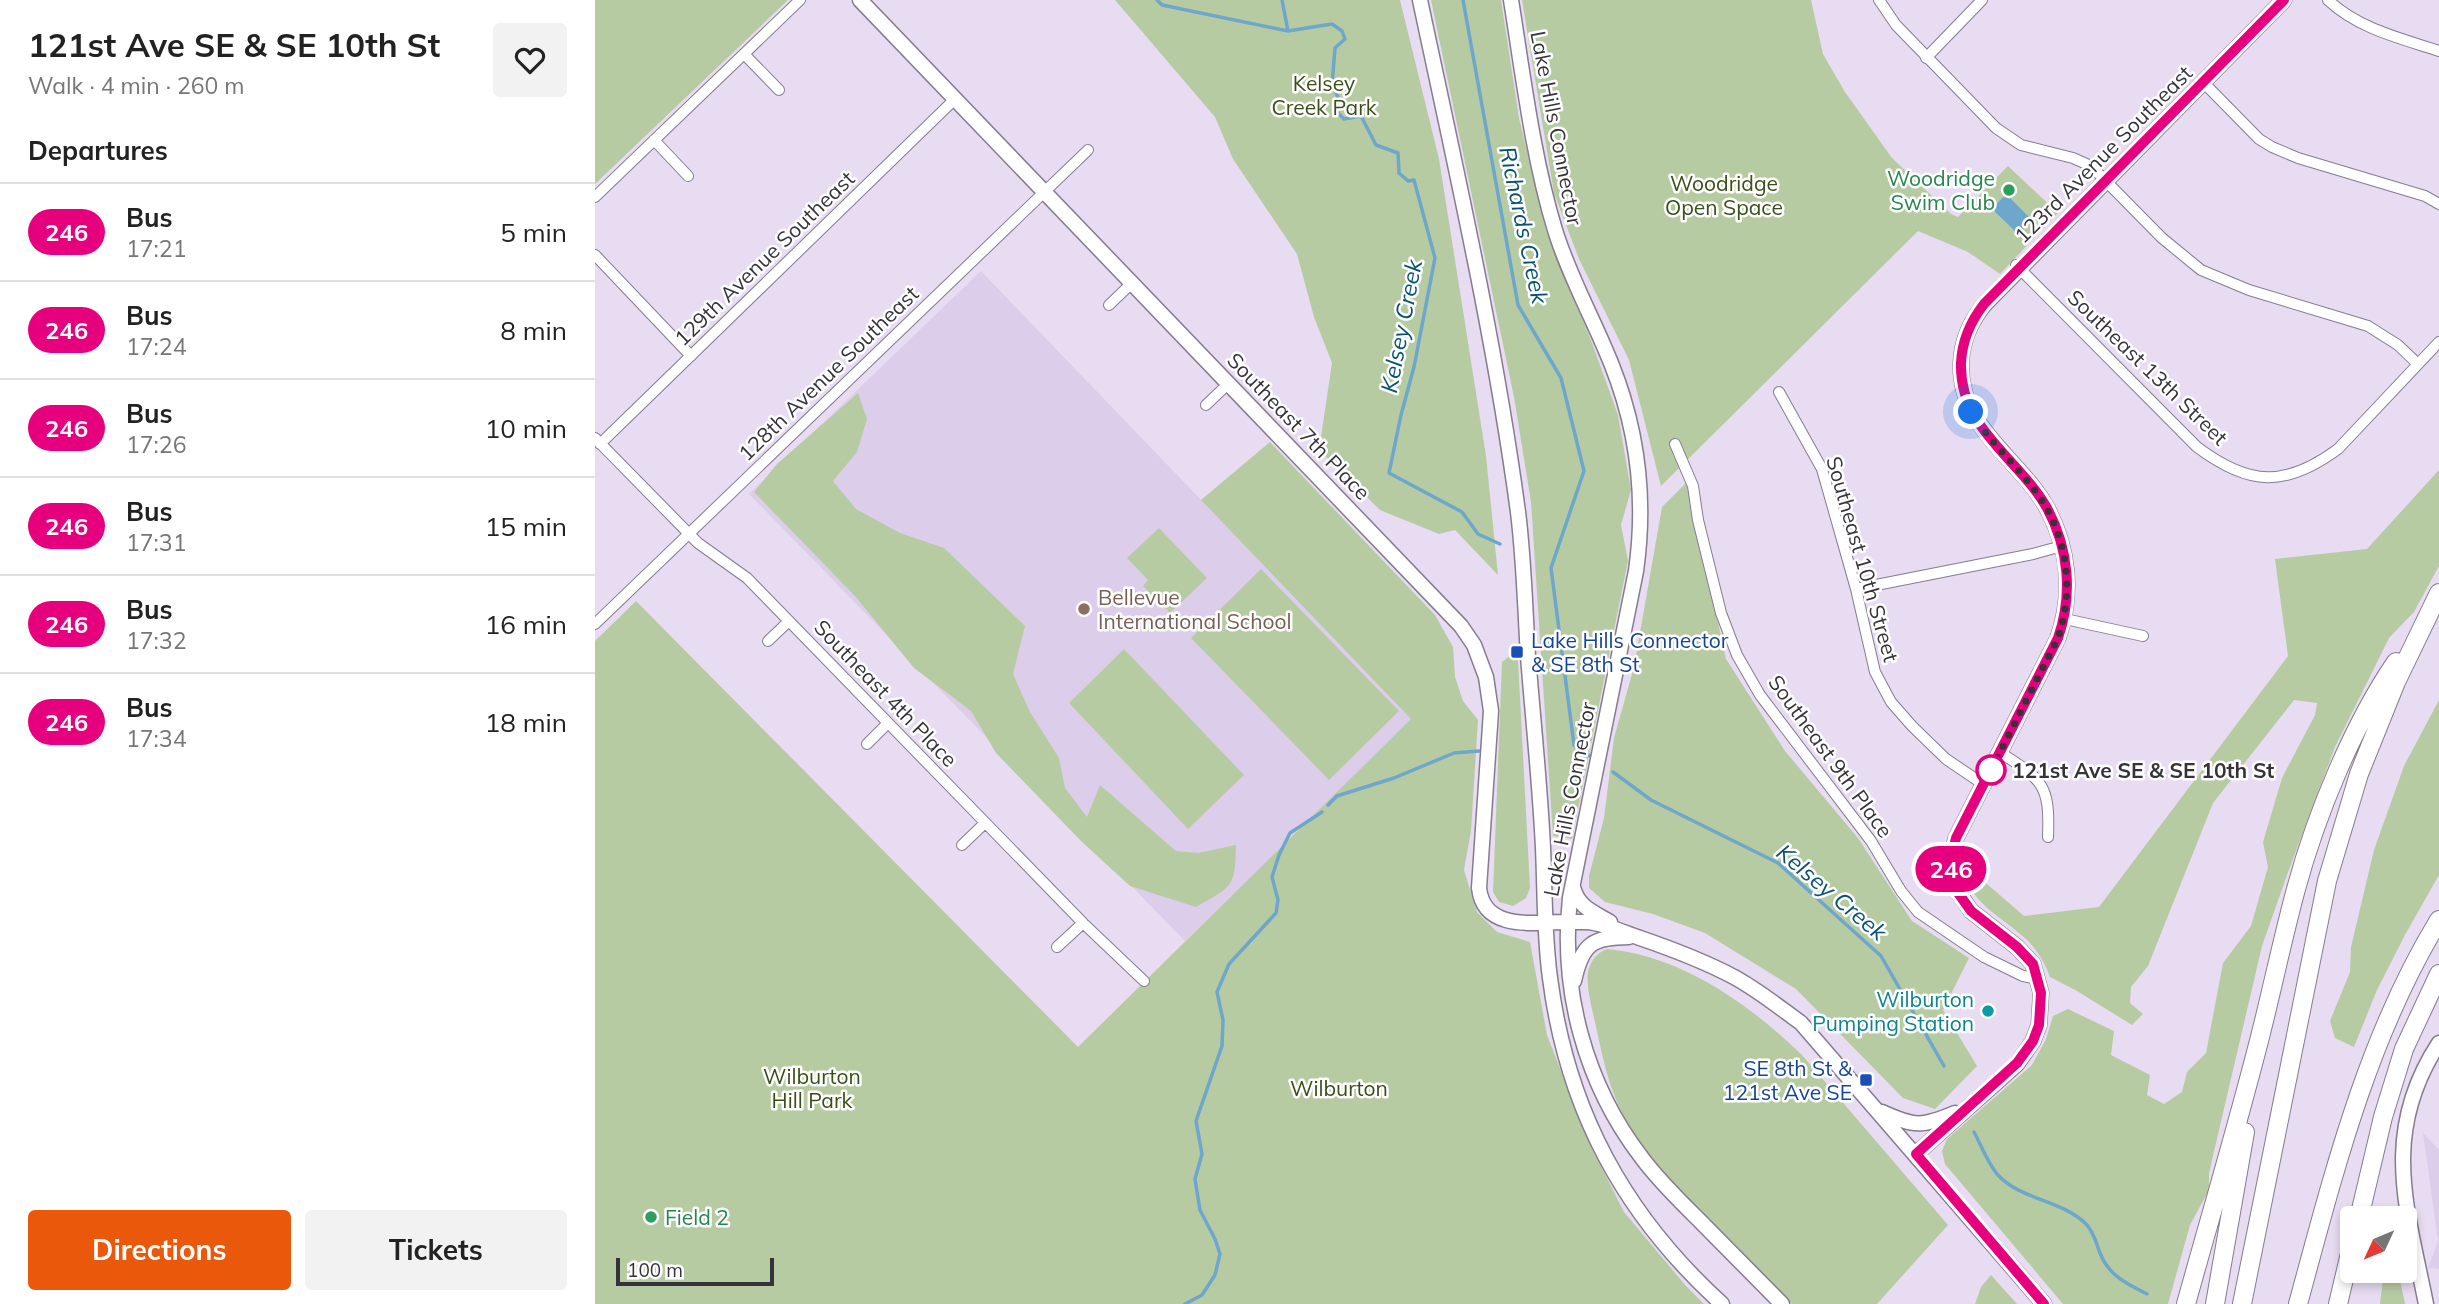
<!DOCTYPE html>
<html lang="en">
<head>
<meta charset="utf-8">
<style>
	:root { --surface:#fff; --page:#f2f2f2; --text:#222; --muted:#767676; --line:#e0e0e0; --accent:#ea580c }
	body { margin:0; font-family:Mulish,sans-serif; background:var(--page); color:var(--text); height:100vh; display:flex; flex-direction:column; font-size:26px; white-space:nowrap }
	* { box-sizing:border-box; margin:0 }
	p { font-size:23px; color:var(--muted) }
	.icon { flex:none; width:38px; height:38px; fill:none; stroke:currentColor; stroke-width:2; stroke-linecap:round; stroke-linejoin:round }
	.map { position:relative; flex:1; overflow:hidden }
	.side { display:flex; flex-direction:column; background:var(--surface); width:595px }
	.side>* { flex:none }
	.badge { padding:0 14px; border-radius:23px; font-size:24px; line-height:46px }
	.needle { width:46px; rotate:226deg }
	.buttons { position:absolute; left:1745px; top:1206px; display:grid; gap:14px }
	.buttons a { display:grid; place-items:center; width:77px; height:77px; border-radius:7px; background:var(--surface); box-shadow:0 4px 10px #0003; font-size:35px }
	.scale { position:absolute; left:21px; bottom:18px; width:158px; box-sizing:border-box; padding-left:7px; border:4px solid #36323a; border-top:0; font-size:19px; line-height:24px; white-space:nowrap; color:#36323a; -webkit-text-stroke:5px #fff; paint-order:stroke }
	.you { position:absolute; width:35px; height:35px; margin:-18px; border:5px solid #fff; border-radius:50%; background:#1a73e8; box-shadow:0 0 0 10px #1a73e833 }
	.map>.badge { position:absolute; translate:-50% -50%; box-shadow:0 0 0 4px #fff }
	h2 { padding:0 28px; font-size:26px; line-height:63px }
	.round { display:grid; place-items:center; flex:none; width:74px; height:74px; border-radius:7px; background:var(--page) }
	.headline { display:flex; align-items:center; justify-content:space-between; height:119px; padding:0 28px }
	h1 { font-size:33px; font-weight:700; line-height:52px }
	.action { display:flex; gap:14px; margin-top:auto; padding:14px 28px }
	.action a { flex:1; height:80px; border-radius:7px; background:var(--accent); color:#fff; font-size:28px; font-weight:700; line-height:80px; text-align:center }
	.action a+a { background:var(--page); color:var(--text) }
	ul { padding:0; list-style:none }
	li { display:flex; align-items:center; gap:21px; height:98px; padding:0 28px; border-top:2px solid var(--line) }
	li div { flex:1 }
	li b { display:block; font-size:26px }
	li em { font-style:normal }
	li .badge { min-width:77px; font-weight:700; text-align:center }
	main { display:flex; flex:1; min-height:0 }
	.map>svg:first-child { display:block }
	.built { fill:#dcceea }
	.green { fill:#b7cba3 }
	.water { fill:#6ea7cb }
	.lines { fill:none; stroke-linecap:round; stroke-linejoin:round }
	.stream { stroke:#6ea7cb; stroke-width:3.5 }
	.street-casing { stroke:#857c8f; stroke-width:12 }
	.secondary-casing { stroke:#857c8f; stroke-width:17 }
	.highway-casing { stroke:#857c8f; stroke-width:20 }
	.street { stroke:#fff; stroke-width:10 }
	.secondary { stroke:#fff; stroke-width:14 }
	.highway { stroke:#fff; stroke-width:18 }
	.line-casing { stroke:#fff; stroke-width:16 }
	.line { stroke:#e6007e; stroke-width:10 }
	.walk { stroke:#36323a; stroke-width:7; stroke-dasharray:0 12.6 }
	.leisure-dot { fill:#2e9e5b; stroke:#fff; stroke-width:2.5 }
	.education-dot { fill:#8d6e63; stroke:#fff; stroke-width:2.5 }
	.transit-dot { fill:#1a4fb4; stroke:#fff; stroke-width:2.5 }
	.stop-dot { fill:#fff; stroke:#e6007e; stroke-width:3.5 }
	.culture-dot { fill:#0f9aa8; stroke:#fff; stroke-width:2.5 }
	.labels { text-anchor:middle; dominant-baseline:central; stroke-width:5; stroke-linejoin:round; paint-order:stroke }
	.park-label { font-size:21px; fill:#384f16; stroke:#fff }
	.street-label { font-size:21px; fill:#36323a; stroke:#fff }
	.leisure-label { font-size:21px; fill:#27864d; stroke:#fff; text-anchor:end }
	.education-label { font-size:21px; fill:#785e54; stroke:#fff; text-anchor:start }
	.transit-label { font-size:21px; fill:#164399; stroke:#fff; text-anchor:start }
	.stop-label { font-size:21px; font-weight:bold; fill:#36323a; stroke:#fff; text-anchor:start }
	.culture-label { font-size:21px; fill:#0d838f; stroke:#fff; text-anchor:end }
	.water-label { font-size:23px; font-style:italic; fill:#065174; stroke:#fff }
</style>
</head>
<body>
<main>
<section class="side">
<div class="headline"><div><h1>121st Ave SE &amp; SE 10th St</h1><p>Walk · 4 min · 260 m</p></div><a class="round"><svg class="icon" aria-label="heart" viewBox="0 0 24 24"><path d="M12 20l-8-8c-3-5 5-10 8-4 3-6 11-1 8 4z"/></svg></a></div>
<h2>Departures</h2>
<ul>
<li><span class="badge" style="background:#e6007e;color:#fff">246</span><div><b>Bus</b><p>17:21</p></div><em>5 min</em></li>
<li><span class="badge" style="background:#e6007e;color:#fff">246</span><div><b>Bus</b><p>17:24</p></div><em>8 min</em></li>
<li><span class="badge" style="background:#e6007e;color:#fff">246</span><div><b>Bus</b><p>17:26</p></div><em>10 min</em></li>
<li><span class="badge" style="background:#e6007e;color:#fff">246</span><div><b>Bus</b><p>17:31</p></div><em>15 min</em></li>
<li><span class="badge" style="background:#e6007e;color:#fff">246</span><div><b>Bus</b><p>17:32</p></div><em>16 min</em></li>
<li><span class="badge" style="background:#e6007e;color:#fff">246</span><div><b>Bus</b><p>17:34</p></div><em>18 min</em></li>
</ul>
<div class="action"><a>Directions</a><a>Tickets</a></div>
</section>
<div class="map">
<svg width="1844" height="1304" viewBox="0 0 1844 1304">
	<rect width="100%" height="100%" fill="#e7dcf1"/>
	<!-- built -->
	<path class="built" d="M386 271 817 719 590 941 154 494Z
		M1828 1133 1844 1150V1269L1833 1268 1843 1241Z"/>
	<!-- green -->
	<path class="green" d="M0 0H193L0 184Z
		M520 0H805L844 159 891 456 903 575 860 530 844 534 785 510 724 450 737 363 719 317 702 254 638 159 620 117Z
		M836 0H906L924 118 952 233 996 340 1023 415 1036 490 1026 525 1033 561 977 839 958 836 936 502 919 397Z
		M927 0H1216L1228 54 1250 92 1297 158 1356 214 1363 217 1413 166 1463 213 1405 274 1373 252 1323 231 1066 486 1034 360 984 259 959 193Z
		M263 393 272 419 262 452 238 481 261 509 305 533 349 548 430 626 418 674 435 712 464 758 470 788 492 817 505 785 581 851 603 853 641 845C640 888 638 886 601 907L535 886 487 842 401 753 376 711 319 668 260 596 159 492 182 464Z
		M675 442 840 615 858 647 860 677 868 701 883 720 876 831 869 870 882 912 902 932 935 942 952 1035 993 1140 1029 1212 1091 1286 1109 1304H0V641L41 601 483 1047 816 719 606 500Z
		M1844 470V566L1819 612 1794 638 1740 747 1692 875 1667 946 1614 1173V1190L1595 1225 1573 1304H1468L1350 1164 1347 1151 1352 1139 1437 1065 1451 1039 1458 1016 1473 1009 1519 1031 1516 1055 1555 1075 1552 1095 1569 1104 1587 1092 1592 1072 1611 1053 1628 963 1656 926 1673 867 1668 842 1687 778 1720 715 1722 703 1699 700 1618 803 1553 966 1536 987 1535 1003 1548 1014 1537 1025 1482 991 1455 977C1450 963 1443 951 1432 940 1406 915 1371 903 1368 863L1429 916 1504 907 1693 656 1680 559 1772 549Z
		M1092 482 1131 659 1190 751 1263 838 1317 921 1374 958 1348 1010 1382 1066 1340 1109 1308 1098 1201 989 1110 933 1058 914 1010 902 994 888V876L1009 818 1019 738 1039 667 1067 507Z
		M564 528 612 578 575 613 548 586 553 580 532 558Z
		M666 569 804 711 734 780 596 638Z
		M529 649 649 775 593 829 474 703Z
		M916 655 923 660 935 888 931 898 918 906 904 902 898 892 907 662Z
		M1844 700V875L1811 933 1782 990 1759 1047 1740 1038 1735 1021 1755 972 1756 947 1779 850 1809 766Z
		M1012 949C1087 956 1154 1004 1207 1055L1353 1225 1282 1304H1197C1170 1276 1142 1248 1115 1220 1080 1184 1039 1145 1020 1097 1009 1070 1004 1038 997 1009 992 986 986 960 1012 949Z
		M1789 1271H1803L1810 1304H1785Z
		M1396 1275 1422 1304H1380L1386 1287Z"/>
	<!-- water -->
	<path class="water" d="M1411 194 1437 220 1423 234 1397 209Z"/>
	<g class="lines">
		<!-- stream -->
		<path class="stream" d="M562 0 567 5 693 31
			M687 0 693 31 737 24 747 31 750 39 740 48 737 85 743 97V113L749 119 766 116 781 145 803 153 804 173 813 181 819 180 840 258 819 367 806 415 794 473 867 512 883 534 905 544
			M868 0 923 305 966 378 989 471 956 568 979 745 995 756
			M1018 772 1056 800 1183 863 1286 956 1349 1066
			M733 805 742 796 799 778 859 753 884 751
			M1379 1132C1386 1145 1393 1163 1402 1174 1425 1200 1467 1200 1491 1224 1499 1232 1501 1243 1505 1253 1514 1276 1532 1284 1552 1294
			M590 1304 607 1295 620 1275 625 1254 620 1239 605 1210 600 1179 607 1154 601 1121 627 1046 628 1020 622 992 634 964 681 913 683 900 677 877 684 855 695 833 727 812"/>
		<!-- street casing -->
		<g class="street-casing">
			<path id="street" d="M1284 0 1301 25 1401 128 1426 145 1478 158 1496 166 1567 238 1606 270 1654 290 1773 326 1803 345 1823 364
				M1733 0C1764 29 1805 38 1844 51
				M149 54 184 90
				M1331 58 1387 0
				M1608 82 1664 139 1677 147 1703 158 1830 196 1844 204
				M59 140 93 176
				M0 197 205 0
				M0 255 96 356
				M1421 265 1602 447C1654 486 1690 488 1743 449L1844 342
				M514 305 537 283
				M1184 392 1227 469 1261 589 1280 672 1296 702 1317 726 1351 759 1388 784
				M611 405 634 383
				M0 438 103 543 152 578 488 923 549 981
				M5 444 360 99
				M1080 444 1098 486 1103 520 1126 613 1142 655 1165 695 1276 841 1306 891 1323 912 1389 957 1428 976 1444 979
				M1261 589 1438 554 1467 546
				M1470 619 1548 636
				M0 624 493 150
				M173 641 194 621
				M272 744 293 723
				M1406 753C1448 780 1455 785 1453 837
				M367 845 390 823
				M462 947 488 923"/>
		</g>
		<!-- secondary casing -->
		<g class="secondary-casing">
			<path id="secondary" d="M265 0 866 626 879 645 891 677 896 711 884 888C890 941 962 916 999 923 1015 926 1030 933 1045 938 1077 949 1109 961 1139 977 1163 990 1184 1007 1206 1023L1449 1304
				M825 0C861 170 900 340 923 512 929 560 930 608 933 656 938 720 945 784 948 848 950 891 949 935 955 978 972 1110 1029 1215 1127 1304
				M916 0C928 75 938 158 960 230 974 276 998 318 1016 363 1043 430 1051 500 1041 571L975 898C965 990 990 1084 1047 1158 1064 1181 1085 1201 1105 1221 1132 1248 1159 1276 1187 1304
				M978 887C983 907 998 912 1015 922
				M979 981C987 944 997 937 1034 937
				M1287 1112C1320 1127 1327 1127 1360 1113
				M1321 1154 1422 1064 1438 1041 1444 1025 1446 993 1438 964 1422 947 1376 911 1361 889 1355 864 1361 838 1463 638C1478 594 1474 549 1452 508 1423 456 1364 429 1366 363 1367 341 1375 322 1389 305L1689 0
				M1831 1304C1812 1208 1785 1133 1844 1043"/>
		</g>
		<!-- highway casing -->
		<g class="highway-casing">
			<path id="highway" d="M1764 1218 1788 1117 1809 1049 1844 974
				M1591 1304C1616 1214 1643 1124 1666 1033 1678 985 1688 937 1701 889 1721 815 1758 725 1801 662
				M1620 1304 1650 1132
				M1647 1304 1732 881 1764 774 1801 682 1844 593
				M1703 1304C1739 1172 1772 1038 1844 920
				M1743 1304 1757 1245"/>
		</g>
		<!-- street -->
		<use href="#street" class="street"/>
		<!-- secondary -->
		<use href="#secondary" class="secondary"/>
		<!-- highway -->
		<use href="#highway" class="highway"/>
	</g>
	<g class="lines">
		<!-- line casing -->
		<g class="line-casing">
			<path id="line" d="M1449 1304 1321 1154 1422 1063 1438 1041 1444 1025 1446 993 1438 964 1422 947 1376 911 1361 890 1355 864 1361 838 1463 638C1478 595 1474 549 1452 508 1423 457 1364 429 1366 363 1367 341 1375 322 1389 304L1689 0"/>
		</g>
		<!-- line -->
		<use href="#line" class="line"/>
		<!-- walk -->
		<path class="walk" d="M1376 412C1393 439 1416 460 1435 484 1471 528 1481 585 1463 638L1396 770"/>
	</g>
	<!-- markers -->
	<g class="leisure-dot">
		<circle cx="1414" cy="190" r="7"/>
		<circle cx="56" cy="1217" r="7"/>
	</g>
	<circle class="education-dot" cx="489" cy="609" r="7"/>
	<g class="transit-dot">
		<rect x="915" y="645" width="14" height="14" rx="3.5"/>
		<rect x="1264" y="1073" width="14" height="14" rx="3.5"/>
	</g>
	<circle class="stop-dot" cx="1396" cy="770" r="14"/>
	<circle class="culture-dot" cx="1393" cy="1011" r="7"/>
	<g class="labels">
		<!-- park labels -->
		<g class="park-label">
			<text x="729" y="83">Kelsey<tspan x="729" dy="24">Creek Park</tspan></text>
			<text x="1129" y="183">Woodridge<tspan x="1129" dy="24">Open Space</tspan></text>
			<text x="217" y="1076">Wilburton<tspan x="217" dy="24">Hill Park</tspan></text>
			<text x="744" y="1088">Wilburton</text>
		</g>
		<!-- street labels -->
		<g class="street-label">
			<text transform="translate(962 128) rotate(79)">Lake Hills Connector</text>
			<text transform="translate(1508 154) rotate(-45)">123rd Avenue Southeast</text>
			<text transform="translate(169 258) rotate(-44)">129th Avenue Southeast</text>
			<text transform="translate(1553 367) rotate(44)">Southeast 13th Street</text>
			<text transform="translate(233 373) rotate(-44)">128th Avenue Southeast</text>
			<text transform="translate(704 426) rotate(46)">Southeast 7th Place</text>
			<text transform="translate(1268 559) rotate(74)">Southeast 10th Street</text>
			<text transform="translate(291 693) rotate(46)">Southeast 4th Place</text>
			<text transform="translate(1236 756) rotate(54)">Southeast 9th Place</text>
			<text transform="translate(974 799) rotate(-79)">Lake Hills Connector</text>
		</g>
		<!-- leisure labels -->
		<g class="leisure-label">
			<text x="1400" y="178">Woodridge<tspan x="1400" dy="24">Swim Club</tspan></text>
			<text x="70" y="1217" text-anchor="start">Field 2</text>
		</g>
		<!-- education labels -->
		<g class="education-label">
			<text x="503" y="597">Bellevue<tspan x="503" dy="24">International School</tspan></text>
		</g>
		<!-- transit labels -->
		<g class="transit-label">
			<text x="936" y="640">Lake Hills Connector<tspan x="936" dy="24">&amp; SE 8th St</tspan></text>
			<text x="1257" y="1068" text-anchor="end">SE 8th St &amp;<tspan x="1257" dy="24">121st Ave SE</tspan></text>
		</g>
		<!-- stop labels -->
		<g class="stop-label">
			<text x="1417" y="770">121st Ave SE &amp; SE 10th St</text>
		</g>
		<!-- culture labels -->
		<g class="culture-label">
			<text x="1379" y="999">Wilburton<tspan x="1379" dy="24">Pumping Station</tspan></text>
		</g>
		<!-- water labels -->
		<g class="water-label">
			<text transform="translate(929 225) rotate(78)">Richards Creek</text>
			<text transform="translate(806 326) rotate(-79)">Kelsey Creek</text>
			<text transform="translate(1237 892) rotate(40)">Kelsey Creek</text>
		</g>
	</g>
</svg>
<div class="buttons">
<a><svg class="needle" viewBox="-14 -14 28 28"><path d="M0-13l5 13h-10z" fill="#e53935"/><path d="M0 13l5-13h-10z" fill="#767676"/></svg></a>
</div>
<div class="scale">100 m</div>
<div class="you" style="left:1376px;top:412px"></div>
<b class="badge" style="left:1356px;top:869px;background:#e6007e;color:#fff">246</b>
</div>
</main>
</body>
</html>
